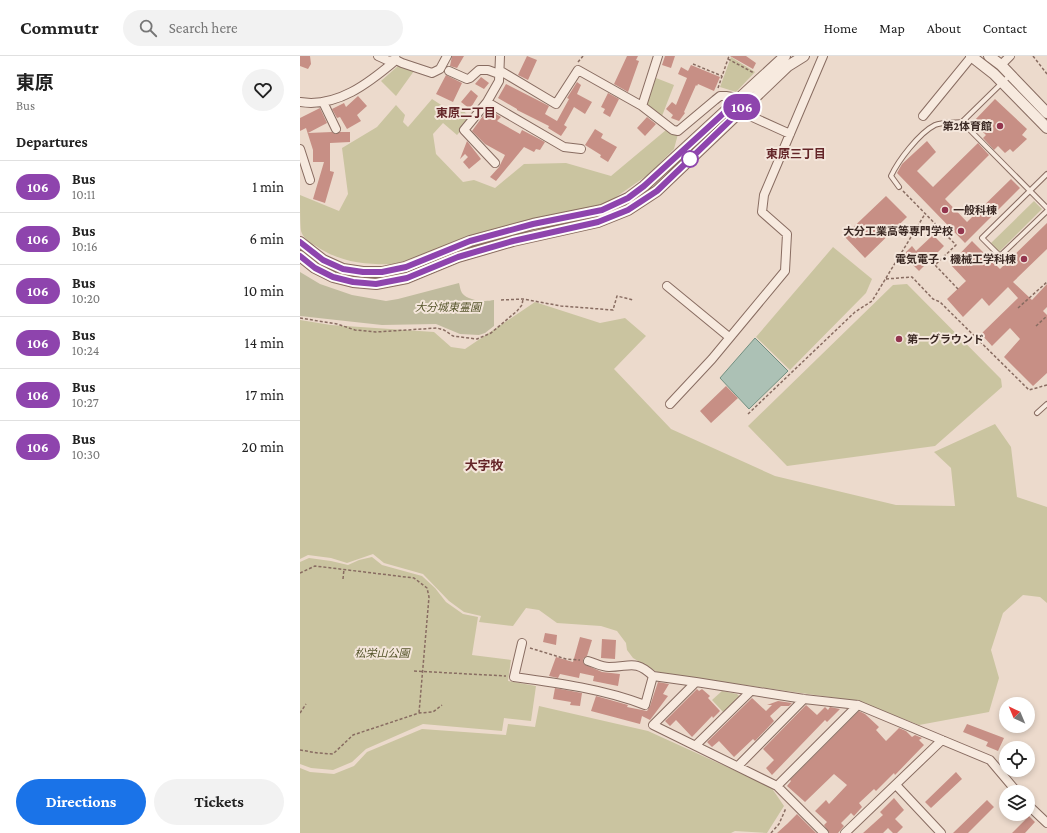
<!DOCTYPE html>
<html lang="en">
<head>
<meta charset="utf-8">
<style>
	:root { --surface:#fff; --page:#f2f2f2; --text:#222; --muted:#767676; --line:#e0e0e0; --accent:#1a73e8 }
	body { margin:0; font-family:"Crimson Pro","Noto Sans JP",serif; background:var(--page); color:var(--text); height:100vh; display:flex; flex-direction:column; font-size:15px; white-space:nowrap }
	* { box-sizing:border-box; margin:0 }
	p { font-size:13px; color:var(--muted) }
	.icon { flex:none; width:22px; height:22px; fill:none; stroke:currentColor; stroke-width:2; stroke-linecap:round; stroke-linejoin:round }
	.map { position:relative; flex:1; overflow:hidden }
	.panel { display:flex; flex-direction:column; background:var(--surface); width:300px }
	.panel>* { flex:none }
	.badge { padding:0 8px; border-radius:13px; font-size:14px; line-height:26px }
	.needle { width:26px; rotate:316deg }
	.tools { position:absolute; left:699px; top:641px; display:grid; gap:8px }
	.tools a { display:grid; place-items:center; width:36px; height:36px; border-radius:50%; background:var(--surface); box-shadow:0 2px 6px #0003; font-size:20px }
	.map>.badge { position:absolute; translate:-50% -50%; box-shadow:0 0 0 2px #fff }
	h2 { padding:0 16px; font-size:15px; line-height:36px }
	.round { display:grid; place-items:center; flex:none; width:42px; height:42px; border-radius:21px; background:var(--page) }
	.summary { display:flex; align-items:center; justify-content:space-between; height:68px; padding:0 16px }
	h1 { font-size:19px; font-weight:700; line-height:30px }
	.action { display:flex; gap:8px; margin-top:auto; padding:8px 16px }
	.action a { flex:1; height:46px; border-radius:24px; background:var(--accent); color:#fff; font-size:16px; font-weight:700; line-height:46px; text-align:center }
	.action a+a { background:var(--page); color:var(--text) }
	ul { padding:0; list-style:none }
	li { display:flex; align-items:center; gap:12px; height:52px; padding:0 16px; border-top:1px solid var(--line) }
	li div { flex:1 }
	li b { display:block; font-size:15px }
	li em { font-style:normal }
	li .badge { min-width:44px; font-weight:700; text-align:center }
	header { display:flex; align-items:center; gap:24px; box-sizing:border-box; height:56px; padding:0 20px; background:var(--surface); border-bottom:1px solid var(--line) }
	header strong { font-size:19px }
	nav { display:flex; gap:22px; margin-inline-start:auto; font-size:14px }
	.search { width:280px; height:36px; background:var(--page); display:flex; align-items:center; gap:10px; box-sizing:border-box; padding:0 14px; border-radius:22px; color:var(--muted); font-size:15px }
	main { display:flex; flex:1; min-height:0 }
	.map>svg:first-child { display:block }
	.green { fill:#cac4a0 }
	.cemetery { fill:#c0bb9e }
	.water { fill:#acc1b5; stroke:#729081 }
	.building { fill:#c78f85 }
	.lines { fill:none; stroke-linecap:round; stroke-linejoin:round }
	.service-casing { stroke:#886c61; stroke-width:6 }
	.minor-casing { stroke:#886c61; stroke-width:10 }
	.tertiary-casing { stroke:#886c61; stroke-width:12 }
	.path { stroke:#886c61; stroke-width:1.5; stroke-dasharray:3 2; stroke-linecap:butt }
	.service { stroke:#f7eadf; stroke-width:4 }
	.minor { stroke:#f7eadf; stroke-width:8 }
	.tertiary { stroke:#f7eadf; stroke-width:10 }
	.line-casing { stroke:#fff; stroke-width:9 }
	.line { stroke:#8e44ad; stroke-width:6 }
	.poi-dot { fill:#93354e; stroke:#f4e6db; stroke-width:1.5 }
	.stop-dot { fill:#fff; stroke:#8e44ad; stroke-width:2 }
	.labels { text-anchor:middle; dominant-baseline:central; stroke-width:4; stroke-linejoin:round; paint-order:stroke }
	.poi-label { font-size:11px; font-weight:bold; fill:#3a2823; stroke:#f4e6db; text-anchor:end }
	.park-label { font-size:11px; font-style:italic; fill:#55552b; stroke:#f4e6db }
	.neighbourhood-label { font-size:12px; font-weight:bold; fill:#642528; stroke:#f4e6db }
	.quarter-label { font-size:13px; font-weight:bold; fill:#642528; stroke:#f4e6db }
</style>
</head>
<body>
<header>
<strong>Commutr</strong>
<div class="search"><svg class="icon" aria-label="search" viewBox="0 0 24 24"><circle cx="10" cy="10" r="6"/><path d="M15 15l6 6"/></svg>Search here</div>
<nav><a>Home</a><a>Map</a><a>About</a><a>Contact</a></nav>
</header>
<main>
<section class="panel">
<div class="summary"><div><h1>東原</h1><p>Bus</p></div><a class="round"><svg class="icon" aria-label="heart" viewBox="0 0 24 24"><path d="M12 20l-8-8c-3-5 5-10 8-4 3-6 11-1 8 4z"/></svg></a></div>
<h2>Departures</h2>
<ul>
<li><span class="badge" style="background:#8e44ad;color:#fff">106</span><div><b>Bus</b><p>10:11</p></div><em>1 min</em></li>
<li><span class="badge" style="background:#8e44ad;color:#fff">106</span><div><b>Bus</b><p>10:16</p></div><em>6 min</em></li>
<li><span class="badge" style="background:#8e44ad;color:#fff">106</span><div><b>Bus</b><p>10:20</p></div><em>10 min</em></li>
<li><span class="badge" style="background:#8e44ad;color:#fff">106</span><div><b>Bus</b><p>10:24</p></div><em>14 min</em></li>
<li><span class="badge" style="background:#8e44ad;color:#fff">106</span><div><b>Bus</b><p>10:27</p></div><em>17 min</em></li>
<li><span class="badge" style="background:#8e44ad;color:#fff">106</span><div><b>Bus</b><p>10:30</p></div><em>20 min</em></li>
</ul>
<div class="action"><a>Directions</a><a>Tickets</a></div>
</section>
<div class="map">
<svg width="747" height="777" viewBox="0 0 747 777">
	<rect width="100%" height="100%" fill="#ecdacc"/>
	<!-- green -->
	<path class="green" d="M431 1 455 16 436 36 420 31Z
		M99 9 114 15 96 40 81 25Z
		M356 22 374 29 362 60 346 48Z
		M132 43 152 56 157 50 172 62 157 79 143 67 133 78 136 98 163 126 174 124 195 132 224 108 266 107 311 120 366 74 378 78 374 93 349 118 296 155 101 208C70 209 42 208 16 190 10 187 3 182 1 175 0 168 0 148 0 139L39 155 48 138 42 92 77 71 96 49 105 59 103 66 108 71Z
		M734 145 742 153 699 196 691 187Z
		M533 191 572 223 566 237 490 314 456 281Z
		M607 228 701 323 702 331 635 390 487 410 448 370 593 229Z
		M235 246 300 267 325 262 346 280 314 313 371 373 475 420 596 449 655 450 651 412 634 396 695 368 711 391 717 441 747 451V547L740 541 723 539 703 557 691 594 699 622 689 656 619 669 558 645 359 617 333 602 327 594 326 587 317 575 301 570 257 567 239 554 226 552 213 570 179 566 181 560 164 556 149 545 123 518 84 507 73 498 47 507 31 502 8 499 0 503V264L31 269 134 276 151 291 165 293Z
		M72 501 82 509 122 520 135 532 146 546 163 558 178 561 172 599 211 604 208 625 236 630 231 665 204 662 202 675 123 668 66 693 52 706 33 714 11 712 0 708V506L9 502 31 505 48 509 59 504Z
		M422 635 437 638 441 642 424 657 412 644Z
		M239 650 348 675 471 731 484 750 467 777 435 775 431 777H0V712L10 716 34 718 54 710 67 696 122 673 206 679 208 668 235 671Z"/>
	<!-- cemetery -->
	<path class="cemetery" d="M0 216 20 228 52 239 86 245 98 243 159 227C160 230 160 234 162 237 168 245 185 246 194 244V270L185 277 179 279 160 278 136 268 82 269 0 260Z"/>
	<!-- water -->
	<path class="water" d="M455 282 488 315 449 353 420 322Z"/>
	<!-- building -->
	<path class="building" d="M0 0H10L11 8 8 13 0 10Z
		M152 0H164L157 12 150 10Z
		M227 0 237 4 228 24 218 19Z
		M327 0H338L336 4 339 5 328 36 314 28Z
		M365 0H375L371 12 362 9Z
		M430 0H446L456 7 453 13Z
		M391 9 420 21 414 35 398 28 397 30 396 29 384 56 385 57 379 65 371 62 373 59 366 53 372 46 376 49 387 22 378 18 381 11 388 15Z
		M146 19 162 27 153 46 136 38Z
		M181 21 189 27 184 33 175 28Z
		M277 26 281 29 277 38 292 46 285 58 274 51 264 69 267 71 261 80 248 72 249 70 217 54V53L198 42 206 28 249 50 245 58 257 65 269 43 267 42Z
		M171 34 178 40 170 53 161 46Z
		M308 37 319 43 310 61 303 57 305 53 301 51Z
		M58 40 67 50 57 59 61 65 47 73 40 61 37 62 32 53 44 47 46 51Z
		M695 43 727 73 722 79 727 83 713 96 710 93 705 97 698 90 694 94 683 82 686 79 673 66Z
		M20 52 27 67 8 77 32 76 36 78 40 76H50V86L30 87V115L34 116 25 147 13 143 24 106H13V94L6 72 0 75V62Z
		M188 53 201 61 197 65 220 78 222 74 245 86 240 94 236 93 234 96 224 91 196 125 190 121 199 111 205 99 185 88 172 75Z
		M347 61 356 68 345 80 337 72Z
		M295 73 303 78 301 82 317 91 308 106 300 101 301 99 285 89Z
		M167 85 181 103 169 113 163 106 168 101 165 98 160 103Z
		M627 85 636 96 617 115 633 131 678 87 689 99 645 143 667 166 711 123 720 132 665 187 597 117 602 108Z
		M586 140 607 161 565 202 544 180Z
		M747 167V193L713 226 732 244 747 228V251L743 255 747 259V317L733 330 704 301 720 283 710 272 692 290 681 278 718 242 708 231 689 250 682 242 663 261 647 243 666 225 650 208 672 185 700 213Z
		M633 179 644 190 619 215 603 199 612 190 616 195Z
		M426 330 438 342 411 367 400 355Z
		M245 577 257 579 256 589 243 586Z
		M280 581 292 584 287 600 283 603 284 608 302 616 320 618 318 630 293 625 294 620 280 617 279 622 260 618 258 622 249 620 256 601 273 606Z
		M302 583 316 584 315 603 301 602Z
		M358 626 369 628 363 638 368 640 350 664 342 660 340 668 291 655 296 640 328 649 327 651 347 655 350 650Z
		M255 632 282 637 280 650 270 649 271 646 253 643Z
		M397 633 399 635 402 633 410 640 408 642 420 655 413 662 412 660 392 681 376 664 370 670 365 665Z
		M452 642 466 655 472 649H467L478 645 492 647 489 650H481L470 660 474 665 455 685 453 683 434 701 419 685 412 691 407 686Z
		M506 649 517 659 525 651 528 654 530 651 540 653 527 666 525 664 472 719 466 712 474 704 463 693Z
		M559 655 565 658 579 671 576 674 586 685 599 672 606 675 612 681 615 679 622 682 619 684 624 689 595 719 594 717 576 735 574 733 559 747 562 751 554 760 551 757 541 767 544 770 538 777H529L524 769 527 766 515 755 526 744 529 748 547 729 534 718 505 746 487 730 491 725 490 724Z
		M667 668 704 682 698 695 686 690 688 686 663 676Z
		M656 716 662 723 631 752 625 746Z
		M594 742 604 754 595 763 603 771 597 777H593L588 772 583 777H563L583 759 580 756Z
		M687 744 694 751 668 777H653Z
		M497 758 516 777H477L487 768Z
		M729 760 735 766 725 777H712Z"/>
	<g class="lines">
		<!-- service casing -->
		<g class="service-casing">
			<path id="service" d="M710 19 662 66 747 152
				M747 118 682 182 700 200 747 155
				M599 131 591 120C598 105 619 77 635 69 642 66 654 67 662 66
				M737 357 747 348"/>
		</g>
		<!-- minor casing -->
		<g class="minor-casing">
			<path id="minor" d="M78 0 89 5 96 3
				M358 0 342 50 373 74 378 75 415 44 420 40H426L432 41 448 59 490 78
				M701 9 710 0
				M199 14 256 48 278 14 342 50
				M149 15 167 23 170 22 179 14H188L199 18
				M0 46C37 52 69 27 96 4L102 7 132 17 140 13 147 0
				M23 46 36 73
				M187 46 264 91 281 93
				M623 60 672 0
				M0 93 10 124
				M195 107 164 74 187 46 199 25 200 0
				M367 230 429 281
				M370 348 412 303 485 215 487 178 462 156 464 139 523 0
				M222 587 214 621C258 627 303 633 345 649L353 620 396 626
				M288 605C295 607 302 611 309 611 330 611 335 603 353 620
				M396 689 451 635
				M438 710 504 643
				M596 729 641 777
				M477 730 558 649
				M728 749 747 767
				M524 777 477 730 353 669 396 626 504 643 558 649 690 704 717 736
				M545 777 642 684"/>
		</g>
		<!-- tertiary casing -->
		<g class="tertiary-casing">
			<path id="tertiary" d="M671 0 694 18 747 72
				M689 0 701 9 747 57
				M0 186 23 204 43 213 63 216H82L105 211 170 185 233 168 302 154 328 142 344 130 485 0
				M0 200 15 212 33 221 53 226 76 228 107 222 158 201 213 185 298 166 328 154 357 135 488 10 504 0"/>
		</g>
		<!-- path -->
		<path class="path" d="M733 0 747 18
			M428 3 454 17
			M278 6 283 0
			M393 8 422 20
			M418 32 429 0
			M603 135 656 189 635 209 658 233
			M586 223 612 221 633 243 640 246 729 334 747 329
			M201 244 223 243 261 250 313 254 317 240 333 244
			M718 252 747 226
			M0 262 37 268 55 274 76 276 137 272 144 274 153 280 177 283 191 277 217 255 222 249 223 243
			M736 270 747 260
			M448 358 555 256 572 245 625 158
			M0 517 15 510 114 522 127 532 129 541 119 657
			M43 523 44 513
			M230 592 266 603 280 604
			M114 615 206 620
			M0 657 6 648
			M0 694 18 697 33 698 53 679 119 657 133 656 142 649
			M471 777 479 768 486 752"/>
		<!-- service -->
		<use href="#service" class="service"/>
		<!-- minor -->
		<use href="#minor" class="minor"/>
		<!-- tertiary -->
		<use href="#tertiary" class="tertiary"/>
	</g>
	<g class="lines">
		<!-- line casing -->
		<g class="line-casing">
			<path id="line" d="M0 186 23 204 43 213 63 216H82L106 211 170 185 233 168 302 154 328 142 344 130 437 45 443 52 357 135 328 154 298 166 213 185 158 201 107 222 76 228 53 226 33 221 15 212 0 200"/>
		</g>
		<!-- line -->
		<use href="#line" class="line"/>
	</g>
	<!-- markers -->
	<g class="poi-dot">
		<circle cx="700" cy="70" r="4"/>
		<circle cx="645" cy="154" r="4"/>
		<circle cx="661" cy="175" r="4"/>
		<circle cx="724" cy="203" r="4"/>
		<circle cx="599" cy="283" r="4"/>
	</g>
	<circle class="stop-dot" cx="390" cy="103" r="8"/>
	<g class="labels">
		<!-- poi labels -->
		<g class="poi-label">
			<text x="692" y="70">第2体育館</text>
			<text x="653" y="154" text-anchor="start">一般科棟</text>
			<text x="653" y="175">大分工業高等専門学校</text>
			<text x="716" y="203">電気電子・機械工学科棟</text>
			<text x="607" y="283" text-anchor="start">第一グラウンド</text>
		</g>
		<!-- park labels -->
		<g class="park-label">
			<text x="148" y="251">大分城東霊園</text>
			<text x="82" y="597">松栄山公園</text>
		</g>
		<!-- neighbourhood labels -->
		<g class="neighbourhood-label">
			<text x="166" y="57">東原二丁目</text>
			<text x="496" y="98">東原三丁目</text>
		</g>
		<!-- quarter labels -->
		<g class="quarter-label">
			<text x="184" y="409">大字牧</text>
		</g>
	</g>
</svg>
<div class="tools">
<a><svg class="needle" viewBox="-14 -14 28 28"><path d="M0-13l5 13h-10z" fill="#e53935"/><path d="M0 13l5-13h-10z" fill="#767676"/></svg></a>
<a><svg class="icon" aria-label="locate" viewBox="0 0 24 24"><circle cx="12" cy="12" r="6"/><path d="M12 2v4M12 18v4M2 12h4M18 12h4"/></svg></a>
<a><svg class="icon" aria-label="layers" viewBox="0 0 24 24"><path d="M12 4l9 5-9 5-9-5zM3 14l9 5 9-5"/></svg></a>
</div>
<b class="badge" style="left:442px;top:51px;background:#8e44ad;color:#fff">106</b>
</div>
</main>
</body>
</html>
